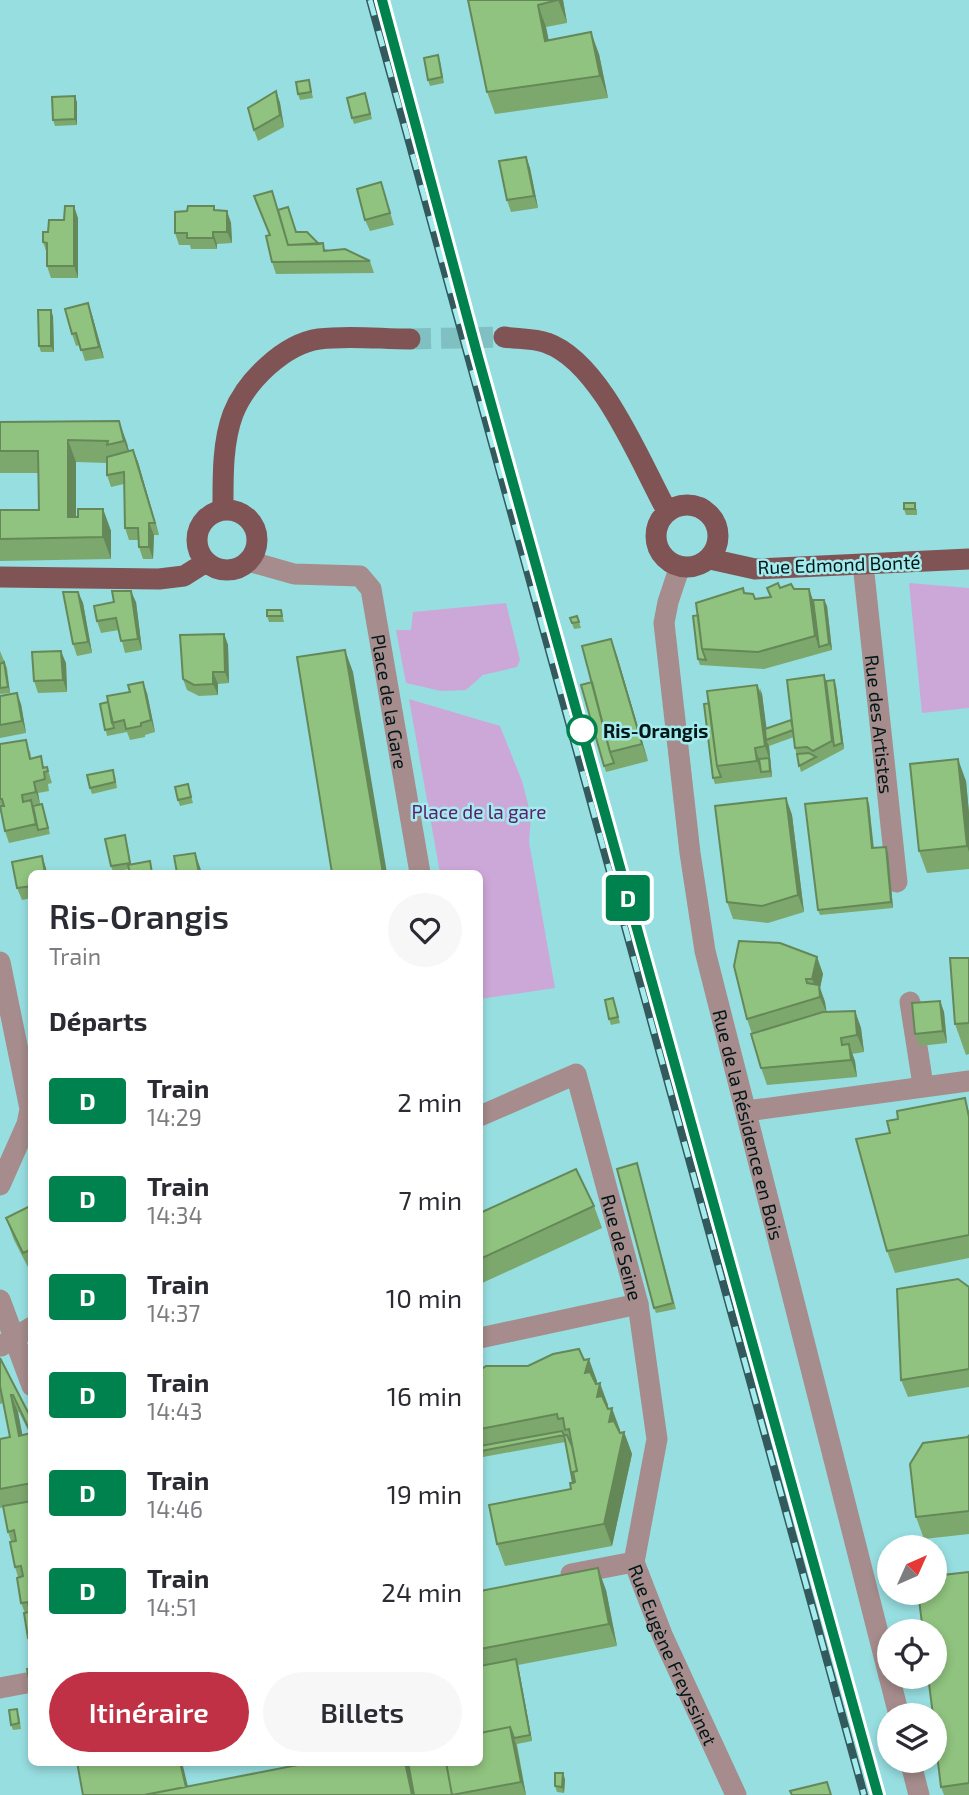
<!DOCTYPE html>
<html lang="fr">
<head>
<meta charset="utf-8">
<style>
	:root { --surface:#fff; --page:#f7f7f7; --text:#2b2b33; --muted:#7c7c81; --accent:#c13145 }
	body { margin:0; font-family:"Exo 2",sans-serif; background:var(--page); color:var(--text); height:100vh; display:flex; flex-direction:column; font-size:26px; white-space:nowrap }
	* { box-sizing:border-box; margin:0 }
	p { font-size:23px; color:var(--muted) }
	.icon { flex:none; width:38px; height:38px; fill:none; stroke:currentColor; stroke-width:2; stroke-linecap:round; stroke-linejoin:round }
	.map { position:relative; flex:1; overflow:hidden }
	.sheet { position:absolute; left:28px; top:870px; width:455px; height:896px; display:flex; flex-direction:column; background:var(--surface); border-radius:10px; box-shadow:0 4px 10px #0003 }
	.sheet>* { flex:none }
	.badge { padding:0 14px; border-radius:5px; font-size:24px; line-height:46px }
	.needle { width:46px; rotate:45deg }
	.tools { position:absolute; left:877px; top:1535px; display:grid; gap:14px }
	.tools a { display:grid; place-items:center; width:70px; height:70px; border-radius:50%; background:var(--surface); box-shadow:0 4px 10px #0003; font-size:35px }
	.map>.badge { position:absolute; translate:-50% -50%; box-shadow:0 0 0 4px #fff }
	h2 { padding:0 21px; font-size:26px; line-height:63px }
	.round { display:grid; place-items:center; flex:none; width:74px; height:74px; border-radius:37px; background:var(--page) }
	.headline { display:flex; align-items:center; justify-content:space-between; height:119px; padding:0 21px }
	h1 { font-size:33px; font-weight:600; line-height:52px }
	.primary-button { display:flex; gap:14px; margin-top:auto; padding:14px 21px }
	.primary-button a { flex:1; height:80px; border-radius:42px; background:var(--accent); color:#fff; font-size:28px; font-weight:600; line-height:80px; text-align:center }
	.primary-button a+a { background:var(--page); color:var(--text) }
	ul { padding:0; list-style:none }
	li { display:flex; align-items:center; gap:21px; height:98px; padding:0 21px }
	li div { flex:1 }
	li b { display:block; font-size:26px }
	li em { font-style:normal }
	li .badge { min-width:77px; font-weight:700; text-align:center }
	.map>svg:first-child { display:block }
	.green { fill:#cca8d8 }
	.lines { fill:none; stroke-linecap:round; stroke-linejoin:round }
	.primary-tunnel { stroke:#80c0c2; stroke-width:21; stroke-dasharray:21 10; stroke-linecap:butt }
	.street { stroke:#a68c8c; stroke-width:21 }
	.primary { stroke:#805354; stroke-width:21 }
	.rail-casing { stroke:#32595b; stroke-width:8 }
	.rail { stroke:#a4ebed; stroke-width:5; stroke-dasharray:16; stroke-linecap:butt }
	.wall { fill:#7ca86d; fill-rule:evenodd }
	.shaded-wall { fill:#658859 }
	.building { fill:#90c37f; stroke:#658859; stroke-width:2; fill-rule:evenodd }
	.line-casing { stroke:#fff; stroke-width:16 }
	.line { stroke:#00824e; stroke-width:10 }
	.stop-dot { fill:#fff; stroke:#00824e; stroke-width:3.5 }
	.labels { text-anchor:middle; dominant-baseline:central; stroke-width:5; stroke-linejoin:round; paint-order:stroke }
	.street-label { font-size:19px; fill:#001718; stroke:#a4ebed }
	.stop-label { font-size:19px; font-weight:bold; fill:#001718; stroke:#a4ebed; text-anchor:start }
	.park-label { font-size:19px; fill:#5d206e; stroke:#a4ebed }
</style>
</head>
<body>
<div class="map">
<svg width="969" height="1795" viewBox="0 0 969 1795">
	<rect width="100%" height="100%" fill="#97dee0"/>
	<!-- green -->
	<path class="green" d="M909 583 969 588V708L922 713Z
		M506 603 520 660 517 667 483 675 466 690 441 691 406 683 396 630H411L413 612Z
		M409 699 500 726 522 781 531 816 529 842 555 988 480 999V873H440Z"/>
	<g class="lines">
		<!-- primary-tunnel -->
		<path class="primary-tunnel" d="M410 339 504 337"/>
		<!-- street -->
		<g class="street">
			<path id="s1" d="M248 561 294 574 360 576 371 589 420 873"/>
			<path id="s2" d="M863 564 897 882"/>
			<path id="s3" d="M680 566 668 602 664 623 690 853 705 951 889 1676"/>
			<path d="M0 962 30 1109 27 1124 0 1185"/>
			<path d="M910 1002 923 1085"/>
			<path d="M747 1111 969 1081"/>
			<path id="s4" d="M480 1116 576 1074 638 1304 657 1439 634 1562 663 1637 736 1795"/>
			<path d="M0 1300 32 1386"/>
			<path d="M480 1338 638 1304"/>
			<path d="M1 1346 32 1327"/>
			<path d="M571 1574 634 1562"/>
			<path d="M889 1676 899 1715"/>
			<path d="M0 1688 32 1682"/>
			<path d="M910 1760 919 1795"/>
		</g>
		<!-- primary -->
		<path class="primary" d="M504 337C517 339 534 338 547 343 601 362 640 462 667 511
			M656 536a31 31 0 1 1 62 0a31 31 0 1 1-62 0Z
			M197 540a30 30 0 1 1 60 0a30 30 0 1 1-60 0Z
			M223 510C223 480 222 443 233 414 246 381 284 344 319 339 348 335 381 339 410 339
			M710 559 755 569 969 559
			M0 577 159 579 184 576 206 562"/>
		<!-- rail casing -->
		<g class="rail-casing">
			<path id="rail" d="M370 0 864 1795
				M382 0 471 331 877 1795"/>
		</g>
		<!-- rail -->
		<use href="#rail" class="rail"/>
	</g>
	<!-- wall -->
	<path class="wall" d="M468 0H563L567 23 546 27 549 41 599 54 608 98 495 114 487 92Z
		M440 61 444 83 430 86 428 80Z
		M309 80 313 98 300 100 298 94Z
		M276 91 280 103 284 127 258 141 254 130Z
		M367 99 372 119 354 124 352 118Z
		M77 102V125L55 126 53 120Z
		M526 157 530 168 538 208 511 212 507 200Z
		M381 182 394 225 370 231 365 220Z
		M214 206 215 211H227L231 223 232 243 217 244V249H191L190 245H179L175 233 187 211Z
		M278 210 296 232 325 249 370 261 374 273 276 274 272 262 270 235Z
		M78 218V278H51L47 266V254L43 242 48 232 64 220Z
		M92 315 104 358 85 361 80 345 76 346 72 334Z
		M53 316 54 352H41L39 346Z
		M119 421 129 451 133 450 138 462 159 535H154L153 559H143L139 547 138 540H129L125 528 124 484 111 487 107 475V463L76 462V517L103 509 111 531V559L0 561V510H39L38 473H0V422Z
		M904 509H917V515H906Z
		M780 588 809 589 813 600H824L827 606 832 650 764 669 700 665 698 659V615L744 593 755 599 770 597Z
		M78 592 83 603 92 653 77 656 73 644Z
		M136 602 142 650 125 653 119 630 101 633 97 621Z
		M281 610 284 622H269L267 616Z
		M577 616 581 628 574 629 570 618Z
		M224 634 228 645 229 683 218 684V695L199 696 187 690 183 679Z
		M611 639 617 656 648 761 606 772 604 766 592 682Z
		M0 651 7 668 10 693 0 694Z
		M66 663 67 692 38 693 34 681Z
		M826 681 836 686 844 749 801 772 795 748 794 737 769 746 772 777 715 784 713 778 709 703 757 685 762 694 766 729 791 720Z
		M147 693 155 732 145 735V737L130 740 127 732 107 736 100 704Z
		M0 696 21 704 26 733 0 738Z
		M0 744 30 751 31 758 45 767H47L52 783 48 784 49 791 38 793 40 804 32 805 44 810 50 834 9 843 5 831 0 803Z
		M115 776 117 788 92 794 90 788Z
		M966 781 969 813V869L927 873 919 851Z
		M188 784 193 803 180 806 178 800Z
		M786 798 792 815 804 912 768 923 733 919 727 902Z
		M869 804 874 848 886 847 888 853 893 908 820 915 818 910Z
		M125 835 131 864 129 869 113 872 111 866Z
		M42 856 47 873H32V898L22 900 17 888 12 862Z
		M817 957 823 974 820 988 825 1002 826 1012 855 1011 861 1028 864 1052 852 1054 855 1061 857 1077 767 1085 761 1068 752 1034 747 1019Z
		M969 958V1054L966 1055 955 1024Z
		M613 998 620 1023 611 1025 609 1019Z
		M940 1001 944 1012 947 1043 920 1046 915 1034Z
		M969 1110V1258L895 1273 887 1251 890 1133Z
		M637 1163 676 1309 656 1313 654 1308Z
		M32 1205V1275L14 1240 6 1218Z
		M594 1206 602 1228 480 1284V1213Z
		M969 1287V1387L908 1397 901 1380Z
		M0 1358 32 1420V1647L28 1638 25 1613 21 1603 18 1577 15 1567 11 1541 8 1532 3 1507 0 1508V1439L10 1437 3 1403 0 1404ZM18 1412H19L30 1434 22 1435Z
		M584 1360 597 1381 596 1384 608 1405V1408L620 1430V1433L624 1432 632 1454 612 1546 505 1566 497 1544 571 1489 573 1483 565 1442 483 1457 480 1443V1370L528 1366Z
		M969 1435V1534L924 1539 916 1517Z
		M969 1572V1795H944L941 1787Z
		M606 1590 617 1646 518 1665 532 1741 517 1744 526 1795H83L480 1762V1591Z
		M19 1715 21 1729 13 1730 11 1725Z
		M565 1779 564 1793 557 1792 555 1786Z"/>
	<!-- shaded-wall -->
	<path class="shaded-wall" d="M558 0H563L567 23Z
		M538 5 546 27 553 64 545 41Z
		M591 32 599 54 608 98 600 76Z
		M276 91 280 103 284 127 280 115Z
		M75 96 77 102V125L75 119Z
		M526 157 530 168 538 208 534 196Z
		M74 206 78 218V278L74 266Z
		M227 211 231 223 232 243 227 232Z
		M213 232 217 244V249L213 238Z
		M88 303 92 315 104 358 99 347Z
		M51 310 53 316 54 352 51 346Z
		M119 421 127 443 132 463 124 441Z
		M68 440 76 462V539L68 517Z
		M133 450 138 462 159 535 155 523Z
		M103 509 111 531V559L103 537Z
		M149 523 154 535 153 559 149 547Z
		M809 589 815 606 819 647 815 636Z
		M131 591 136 602 142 650 138 639Z
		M78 592 83 603 92 653 88 642Z
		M824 600 827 606 832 650 829 644Z
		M224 634 228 645 229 683 225 672Z
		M611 639 617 656 648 761 642 744Z
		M345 650 353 672 387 873H383Z
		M61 651 66 663 67 692 63 680Z
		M4 662 6 668 10 693 8 687Z
		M213 672 218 684V695L213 684Z
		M824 675 828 687 834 746 832 741Z
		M834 680 836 686 844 749 842 743Z
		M143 682 147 693 155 732 151 720Z
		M757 685 761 696 760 688 762 694 768 739 766 740 769 746 772 777 770 771 769 758 765 746Z
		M17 693 21 704 26 733 22 721Z
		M755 748 761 765V772L757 761Z
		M958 759 966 781 969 813V852L967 846Z
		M34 782 38 793 40 804 36 792Z
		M786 798 792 815 804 912 798 895Z
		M867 798 869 804 874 854 872 848Z
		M886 847 888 853 893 908 891 902Z
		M195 853 201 870 202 873H199Z
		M42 856 46 868 47 873H45Z
		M817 957 823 974 820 988 825 1002 827 1014 812 979Z
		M940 1001 944 1012 947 1043 943 1031Z
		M855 1011 861 1028 864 1052 857 1035Z
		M849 1044 855 1061 857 1077 851 1060Z
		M589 1359 597 1381 593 1395 585 1373Z
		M600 1383 608 1405 605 1419 597 1397Z
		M11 1395 18 1412 26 1453 19 1436Z
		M612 1408 620 1430 617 1444 609 1422Z
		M624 1432 632 1454 612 1546 604 1524Z
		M598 1568 606 1590 617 1646 609 1624Z
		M516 1659 518 1665 532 1741 530 1735Z
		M510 1727 516 1744 526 1795 521 1782Z
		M180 1762H182L190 1795H189Z
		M405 1762H408L415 1795H412Z
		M563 1773 565 1779 564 1793 562 1787Z"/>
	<!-- building -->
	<path class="building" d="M468 0H558L538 5 545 41 591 32 600 76 487 92Z
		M438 55 442 77 428 80 424 58Z
		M309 80 311 92 298 94 296 82Z
		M276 91 280 115 254 130 248 108Z
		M365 93 370 114 352 118 347 98Z
		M75 96V119L53 120 52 97Z
		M526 157 534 196 507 200 499 161Z
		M381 182 390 213 365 220 357 189Z
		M272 191 288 245 323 243 324 251 345 249 370 261 272 262 266 236 270 235 254 196Z
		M65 206H74V266H47V243L43 242V232H48L49 220H64Z
		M188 206H214V210L227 211V232H213V238H187V233H175V212L187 211Z
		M288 207 296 232H307L319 244 288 245 278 210Z
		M88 303 99 347 81 350 76 333 72 334 65 309Z
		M38 310H51V346H39Z
		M119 421 124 441 107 445 108 441 68 440V517H78V509H103V537L0 539V510H39L38 451H0V422Z
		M133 450 155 523H149V547H139L138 528H125L124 472 107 475V457Z
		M904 503H915V509H904Z
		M778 583 780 588 791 584 794 589H809L815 636 758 652 702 649 696 603 743 588 744 593 753 594 755 599 771 597 767 588Z
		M112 591H131L138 639 121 641 116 618 97 621 94 606 114 602Z
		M63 592H78L88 642 73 644Z
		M813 600H824L829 644 819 647Z
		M267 610H281L282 616H267Z
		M698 615 702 649 706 660 698 659 693 616Z
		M577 616 579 622 572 623 570 618Z
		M224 634 225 672H213V684L194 685 183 679 180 635Z
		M611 639 642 744 610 752 582 646Z
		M345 650 383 873H332L297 657Z
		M61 651 63 680 34 681 32 652Z
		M4 662 8 687 0 688V664Z
		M824 675 832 741 813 751 807 747 795 748 787 680Z
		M834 680 842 743 834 746 826 681Z
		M143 682 151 720 141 723V726L126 729 124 720 112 723 107 696 130 692 128 685Z
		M592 682 610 752 614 763 604 766 581 685Z
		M757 685 765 746 755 748 757 761 717 766 707 691Z
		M17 693 22 721 0 725V696Z
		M108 702 114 728 105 730 100 704Z
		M709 703 717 766 721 777 713 778 704 704Z
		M791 720 793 730 766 740 765 729Z
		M26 740 30 759 41 756 43 768 47 767 48 771 44 772 45 779 34 782 36 792 22 795 23 802 31 800 36 824 5 831 0 806H4L2 799H0V744Z
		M809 753 816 757 799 766 797 754Z
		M769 758 770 771 761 772 759 759Z
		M958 759 967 846 919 851 910 764Z
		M113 770 115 782 90 788 87 775Z
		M188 784 191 797 178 800 175 787Z
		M786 798 798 895 762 906 727 902 715 806Z
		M867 798 872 848 886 847 891 902 818 910 805 804Z
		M42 804 48 828 38 830 33 806Z
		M125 835 130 863 111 866 105 839Z
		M195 853 199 873H177L174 856Z
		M42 856 45 873H32V886L17 888 12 862Z
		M150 861 152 873H130L128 865Z
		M739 941 780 943 817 957 812 979H806L807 983 819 985 820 997 747 1019 734 966Z
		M950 958H969V1023L955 1024Z
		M613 998 618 1017 609 1019 605 1000Z
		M940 1001 943 1031 915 1034 912 1003Z
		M855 1011 857 1035 841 1038 842 1045 849 1044 851 1060 761 1068 751 1034 823 1012Z
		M965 1098 969 1117V1235L887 1251 856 1139 890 1133 887 1121 898 1119 897 1111Z
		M637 1163 673 1303 654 1308 617 1169Z
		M576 1169 594 1206 480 1259V1213Z
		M32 1205V1249L23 1253 6 1218Z
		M958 1279 969 1287V1369L901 1380 897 1289Z
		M579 1349 584 1360 589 1359 585 1373 590 1372 596 1384 600 1383 597 1397 602 1396 608 1409 612 1408 609 1422 614 1421 620 1433 624 1432 604 1524 497 1544 489 1505 571 1489 570 1483 575 1482 573 1472 577 1471 569 1429 565 1430 563 1418 558 1419 557 1414 480 1429V1370L486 1366H528L553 1354Z
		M0 1358 32 1420V1483L0 1489V1439L10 1437 0 1386ZM11 1395H13L31 1433 19 1436Z
		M562 1431 564 1435 481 1451 480 1446Z
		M564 1435H567L572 1446 577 1471 573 1472 575 1482 573 1483Z
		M969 1435V1511L916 1517 910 1464 923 1443 968 1437Z
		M32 1501V1528L29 1529 30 1539 32 1538V1637L28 1638 24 1613 30 1612 28 1602 21 1603 17 1578 23 1576 21 1566 15 1567 10 1542 16 1541 14 1530 8 1532 3 1506Z
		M598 1568 609 1624 480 1649V1591Z
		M969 1572V1783L941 1787 934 1730V1715H933L928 1676H934V1631H923L918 1592H934V1576Z
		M516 1659 530 1735 514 1738 510 1727 480 1733V1666Z
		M32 1668V1695L27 1669Z
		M17 1709 19 1723 11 1725 9 1710Z
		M510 1727 521 1782 452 1795 446 1762H480V1733Z
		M77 1762H180L186 1787 144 1795H83Z
		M313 1762H405L412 1795H144Z
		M408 1762H446L452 1795H414Z
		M555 1773H563L562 1787 555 1786Z
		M827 1782 831 1795H792L790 1791Z"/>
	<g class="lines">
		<!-- line casing -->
		<g class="line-casing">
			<path id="line" d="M382 0 478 357 878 1795"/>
		</g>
		<!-- line -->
		<use href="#line" class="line"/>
	</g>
	<!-- markers -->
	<circle class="stop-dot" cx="582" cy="730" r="14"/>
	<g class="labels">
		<!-- street labels -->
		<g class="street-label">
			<text transform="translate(839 564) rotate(-2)">Rue Edmond Bonté</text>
			<text stroke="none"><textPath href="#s1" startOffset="245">Place de la Gare</textPath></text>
			<text stroke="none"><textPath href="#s2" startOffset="161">Rue des Artistes</textPath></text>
			<text stroke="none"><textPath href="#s3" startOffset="569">Rue de la Résidence en Bois</textPath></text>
			<text stroke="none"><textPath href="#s4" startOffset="284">Rue de Seine</textPath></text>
			<text stroke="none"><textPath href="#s4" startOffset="705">Rue Eugène Freyssinet</textPath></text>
		</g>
		<!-- stop labels -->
		<g class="stop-label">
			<text x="603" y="730">Ris-Orangis</text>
		</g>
		<!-- park labels -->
		<g class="park-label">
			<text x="479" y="811">Place de la gare</text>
		</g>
	</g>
</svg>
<div class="tools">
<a><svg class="needle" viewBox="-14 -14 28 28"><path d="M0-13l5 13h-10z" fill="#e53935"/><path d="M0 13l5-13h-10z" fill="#7c7c81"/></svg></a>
<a><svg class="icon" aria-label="locate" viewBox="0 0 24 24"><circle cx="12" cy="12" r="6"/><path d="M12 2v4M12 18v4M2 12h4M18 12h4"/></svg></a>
<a><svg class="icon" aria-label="layers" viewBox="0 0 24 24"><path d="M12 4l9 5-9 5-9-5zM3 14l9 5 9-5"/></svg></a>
</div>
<b class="badge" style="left:628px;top:898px;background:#00824e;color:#fff">D</b>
<section class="sheet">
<div class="headline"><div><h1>Ris-Orangis</h1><p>Train</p></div><a class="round"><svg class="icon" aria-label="heart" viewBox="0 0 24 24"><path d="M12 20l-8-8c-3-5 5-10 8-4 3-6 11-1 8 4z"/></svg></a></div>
<h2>Départs</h2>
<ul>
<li><span class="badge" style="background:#00824e;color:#fff">D</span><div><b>Train</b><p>14:29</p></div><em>2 min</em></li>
<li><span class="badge" style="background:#00824e;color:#fff">D</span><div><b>Train</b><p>14:34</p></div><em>7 min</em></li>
<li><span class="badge" style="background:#00824e;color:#fff">D</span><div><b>Train</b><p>14:37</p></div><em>10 min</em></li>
<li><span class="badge" style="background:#00824e;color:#fff">D</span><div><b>Train</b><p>14:43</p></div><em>16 min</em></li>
<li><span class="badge" style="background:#00824e;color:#fff">D</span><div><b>Train</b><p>14:46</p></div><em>19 min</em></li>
<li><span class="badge" style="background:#00824e;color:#fff">D</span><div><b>Train</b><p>14:51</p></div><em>24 min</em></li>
</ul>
<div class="primary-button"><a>Itinéraire</a><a>Billets</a></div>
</section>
</div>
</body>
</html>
